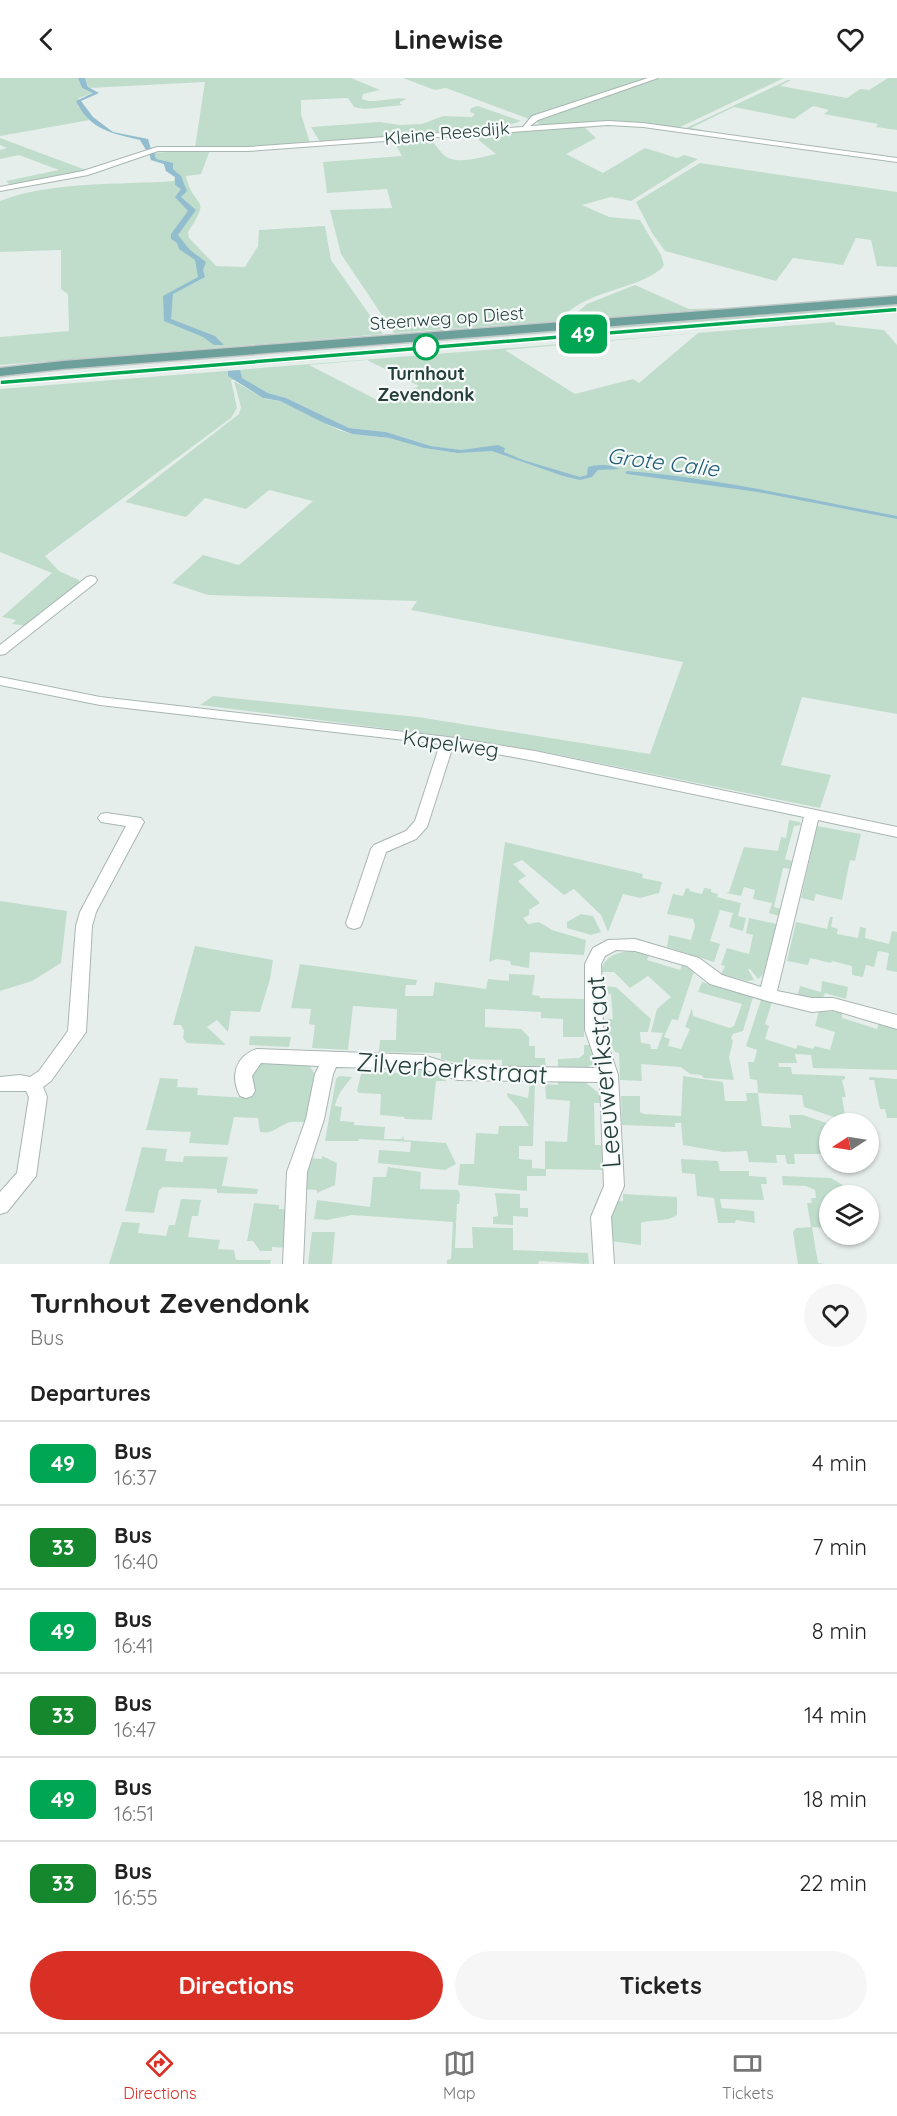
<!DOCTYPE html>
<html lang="en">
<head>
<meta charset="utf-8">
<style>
	:root { --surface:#fff; --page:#f6f6f6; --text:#222; --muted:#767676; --line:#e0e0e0; --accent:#d93025 }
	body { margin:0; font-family:Quicksand,sans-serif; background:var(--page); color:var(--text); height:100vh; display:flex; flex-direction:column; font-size:22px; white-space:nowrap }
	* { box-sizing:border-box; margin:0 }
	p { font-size:20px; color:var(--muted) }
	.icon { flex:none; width:33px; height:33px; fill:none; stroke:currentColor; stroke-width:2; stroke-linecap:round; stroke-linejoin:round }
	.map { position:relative; height:1186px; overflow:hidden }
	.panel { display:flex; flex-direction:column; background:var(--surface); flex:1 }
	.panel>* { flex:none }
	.badge { padding:0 12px; border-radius:9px; font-size:21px; line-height:39px }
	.needle { width:39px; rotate:258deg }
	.tools { position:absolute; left:819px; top:1035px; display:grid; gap:12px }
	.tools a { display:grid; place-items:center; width:60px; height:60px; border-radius:50%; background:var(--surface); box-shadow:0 2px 4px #0004; font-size:30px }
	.map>.badge { position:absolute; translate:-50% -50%; box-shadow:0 0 0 3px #fff }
	h2 { padding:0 30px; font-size:22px; line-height:54px }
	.round { display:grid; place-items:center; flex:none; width:63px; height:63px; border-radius:32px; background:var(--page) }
	.summary { display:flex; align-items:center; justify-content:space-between; height:102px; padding:0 30px }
	h1 { font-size:28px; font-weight:800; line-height:45px }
	.cta { display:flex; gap:12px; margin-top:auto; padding:12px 30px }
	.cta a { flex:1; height:69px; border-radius:36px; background:var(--accent); color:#fff; font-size:24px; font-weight:800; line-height:69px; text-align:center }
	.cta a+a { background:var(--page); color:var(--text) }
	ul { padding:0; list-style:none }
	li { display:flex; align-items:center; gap:18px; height:84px; padding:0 30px; border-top:2px solid var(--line) }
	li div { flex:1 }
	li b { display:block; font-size:22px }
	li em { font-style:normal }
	li .badge { min-width:66px; font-weight:700; text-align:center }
	header { display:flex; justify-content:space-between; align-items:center; height:78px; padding:0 30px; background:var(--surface); font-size:27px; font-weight:800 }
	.tabs { display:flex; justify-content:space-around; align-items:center; height:84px; border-top:2px solid var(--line); background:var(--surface); font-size:16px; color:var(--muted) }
	.tabs a { display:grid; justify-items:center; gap:3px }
	.tabs .selected { color:var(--accent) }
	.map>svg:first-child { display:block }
	.green { fill:#c0ddcc; fill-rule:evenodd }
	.water { fill:#92bdcf }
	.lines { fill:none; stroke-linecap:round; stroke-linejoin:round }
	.street-casing { stroke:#a8b6b3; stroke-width:2 }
	.primary-casing { stroke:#c2c9c8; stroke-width:3 }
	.street { fill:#fff; fill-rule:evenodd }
	.primary { fill:#6da09a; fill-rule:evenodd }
	.line { fill:#00a651; stroke:#fff; stroke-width:1.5 }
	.stop-dot { fill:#fff; stroke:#00a651; stroke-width:3 }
	.labels { text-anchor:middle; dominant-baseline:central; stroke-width:4.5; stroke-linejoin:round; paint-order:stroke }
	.far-street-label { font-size:18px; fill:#253f3c; stroke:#f6faf9 }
	.far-stop-label { font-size:18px; font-weight:bold; fill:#253f3c; stroke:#f6faf9 }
	.street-label { font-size:21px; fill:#253f3c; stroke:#f6faf9 }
	.water-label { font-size:22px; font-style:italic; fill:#225e78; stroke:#f6faf9 }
	.near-street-label { font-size:26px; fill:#253f3c; stroke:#f6faf9 }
</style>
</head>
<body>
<header><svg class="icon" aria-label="back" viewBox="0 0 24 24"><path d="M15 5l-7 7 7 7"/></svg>Linewise<svg class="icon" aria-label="heart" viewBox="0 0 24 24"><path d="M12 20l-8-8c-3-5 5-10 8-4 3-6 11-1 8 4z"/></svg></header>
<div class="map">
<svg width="897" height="1186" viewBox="0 0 897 1186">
	<rect width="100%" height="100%" fill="#e6eeeb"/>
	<!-- green -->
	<path class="green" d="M0 0H78L82 10 93 15 79 20 78 28 90 42 0 58Z
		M85 0H351L380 12 363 16 362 21C378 27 392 18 407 21L400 24V26L403 27 364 31 354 29 348 20 301 22V36L310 65 241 69H195L205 4 89 10Z
		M403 0H649L529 41 446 10 435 12Z
		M659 0H784L678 50 609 43 541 47 535 43Z
		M888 0H897V52L876 49 878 46 824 36 829 32 813 28 794 41 734 29 691 50 703 52 701 53 686 50 788 2H791L780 8 847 20 860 11 869 12Z
		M478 28 521 43 504 49 320 64 311 49 380 44 400 47 422 46 443 38 472 39 475 36 470 34 471 30Z
		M583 48 596 60 566 76 603 95 645 70 677 80 684 77 698 81 631 123 611 119 582 127 609 139 640 142 661 177 664 187 661 191C632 214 586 211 559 243L394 255 341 176 330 132 392 130 387 111 327 115 323 84 402 78 393 62 430 59C434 65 439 73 445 78 456 87 483 79 496 76L471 56Z
		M0 60 86 92 10 107 6 103 59 92 19 77 0 81V72L7 70 0 67Z
		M210 72 201 96 186 98C194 133 213 116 188 154L189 160 216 188 245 189 258 168 259 152 325 148 331 182 383 256 0 287V259L69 253 68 216 61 211V172L0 174V123C52 103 119 107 174 103L175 99 166 93 164 86 151 82 149 75Z
		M700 85 897 114V189L877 188 871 162 856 160 843 187 793 180 776 203 665 173 652 155 636 124Z
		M635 207 689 231 721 230 567 243 587 226Z
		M897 224V229L428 264 506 256Z
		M834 244 836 247 884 252 897 267V636L802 619 781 687 831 697 820 730 540 673 452 659 200 627 213 618 418 639 650 676 683 584 411 532 417 523 208 517 172 505 203 477 239 487 313 423 269 412 246 431 205 420 186 439 125 424 239 336 241 329 234 303 265 321 280 323 339 352 352 356 389 360 424 370 457 375 458 372 431 368 386 354 349 350 286 320 268 315 243 301 231 302 237 330 231 340 45 478 59 493 79 502V506L27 548 12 546 16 542 2 539 52 495 0 474V311ZM698 255 639 305 633 301 575 316 505 272ZM367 282 419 308 383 325 309 287Z
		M356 277 357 279 11 306Z
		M789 742 800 744 801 747 794 748 785 781 792 783 790 791 783 790 774 829 781 831 779 838 769 835 772 825 753 821 755 812 744 809 741 818 726 815 729 814 744 769 778 773 781 759 786 760Z
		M817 748 861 756 855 783 850 782 842 822 816 816 814 823 801 820Z
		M505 764 643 796 642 800 662 804 659 815 640 820 623 816 608 854 601 837 574 811 564 817 522 782 513 786 526 798 518 803 540 825 529 832V837L523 840 528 846 539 844 552 852 586 862 584 877 530 874 529 890 511 887 510 883 497 881 489 884Z
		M686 810 690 811 689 813 702 816 704 810 711 811V814L718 816 717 819 741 825 738 838 746 840 743 853 729 849 733 835 720 832 710 863 720 866 714 884 667 869 669 857 691 862 695 848 693 841 667 836 673 816 683 818Z
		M0 823 67 833 61 885 32 903 0 913Z
		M581 836 593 838 601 854 591 857 567 850V844Z
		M830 839H833L831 849 838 851 837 856 858 860 860 849 866 850 865 860 889 866 892 853 897 854V894L886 892 889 875 878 873 874 889 866 887 863 899 852 897V888L832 883 831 885 810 880 808 887 787 883 796 844 827 851Z
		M749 840 777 846 765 895 758 901 750 891H748L754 902 747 903 721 896 725 888 721 887 727 870 749 876 753 857 746 855Z
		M195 868 273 882 270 901 260 934 231 933 228 954 217 942 207 949 226 967 187 965 183 960 184 953 181 947H173Z
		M629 873 649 877 647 882 680 892 682 887 694 893 678 942 672 941 664 959 670 961 668 968 681 971 690 951 685 949 692 930 693 938 730 950 734 948 742 926 698 914 702 904 753 919 743 953 733 956 731 960 733 963 729 979 734 1002 704 1000 701 997 690 996 681 989 641 986 642 1003 620 1002 619 975 615 974 603 956V941H613L611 916 602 915 601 908 616 909 651 941 648 954H640L641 965 650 966 651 971H657L663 955 651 954 657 931 671 919 648 898 630 910 614 894H601C603 879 616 875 629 873Z
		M300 886 417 902 416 907H406L405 918H433L435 904 486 911 488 901 509 903V896L535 897 532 917 540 918V920L584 921V959H563V941L541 940V934L485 931V949L521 951 529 959V968H535V980H545L546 990 502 989V982L466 981V987L441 981V975L379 974 380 962H396L397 931 353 928 348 972 312 970 315 947 309 946 311 931 291 930Z
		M822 903 848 909 846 921 825 915 822 922 797 919 800 908 821 914Z
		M761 922 772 924 765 946 769 948 765 961 796 971 798 967 813 971 815 968 830 972 835 954 815 948 819 933 842 934V940L877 951 879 945 897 950V992L813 990 811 977 795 976 797 985H778L779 989H791L792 996 845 998V1001L842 1002 846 1019H842L846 1043 804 1029 802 1017 758 1015 762 1048 791 1050 789 1037H803L829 1046V1076H794L795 1086H787L785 1077H776L777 1085 749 1084 747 1073 723 1074 683 1067 681 1045H675V1049L622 1047 621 1018H640V1034L644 1036 681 1038 683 998 723 1004 725 1023H747L746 1015H758L757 1002 750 1001 748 984H754L757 972 746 968Z
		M250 958 291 959 289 969 249 967Z
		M584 967H592L595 985 584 991 558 990V981L579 980 584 976Z
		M261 984 309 987 314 995 307 1045C301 1044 293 1043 287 1045 276 1050 273 1056 260 1054L258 1040 234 1039 228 1067 189 1065 191 1054 146 1052 160 1000 178 1001 177 1009 198 1010 197 1017 250 1020 255 1014 249 1001Z
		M363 988H374V994L410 995 411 990H426L447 995 446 1003H436L432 1042 405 1041 404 1039 380 1037 381 1016 359 1015 357 1013Z
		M339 998 352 999C344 1009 338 1015 335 1028L342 1029 340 1043 354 1044V1047L385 1049 384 1061H402L403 1057 404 1062 446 1065 456 1086 445 1092 378 1085 379 1072 410 1074 411 1064 359 1061 358 1063H325L336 1001Z
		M870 999 897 1001V1040H887L885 1031H880L874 1002H869Z
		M558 1002 585 1004 600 1016 602 1025H594L595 1067H603L604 1092 546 1091V1098H527V1113L458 1107 460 1086H474L476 1055 498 1056 499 1048H529L517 1029 507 1018V1015L528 1020 530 1005H535L533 1068H519V1081L532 1082V1090L545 1091V1063L567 1064 570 1023 546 1021 545 1006 558 1007Z
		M142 1069 167 1071 165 1083 183 1084 184 1078 228 1079 222 1108 258 1111 257 1116 217 1115V1111L163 1109 159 1112 154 1135 125 1133Z
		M322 1078 337 1085 335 1107 317 1115V1112L303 1111 308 1080 322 1081Z
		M681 1081 718 1083 720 1093H749V1098L766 1099 767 1106H761L764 1122 720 1121 722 1130 754 1133 755 1145 736 1142 735 1145H718L714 1120 697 1118 695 1096 682 1095Z
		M388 1089 421 1094 420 1111 458 1112 460 1116 459 1126H457L455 1170H473L472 1149 513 1150V1172L588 1175 589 1186 539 1183 538 1186H447V1182L451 1181 453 1144 352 1137 327 1142 314 1141 317 1122 370 1129 373 1099H386Z
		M782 1098 831 1100 851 1112V1117L830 1118 829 1150 812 1149 818 1185 825 1186H798L793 1154 796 1150 811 1149 807 1125H812L811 1120H816L815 1112 806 1108 783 1107Z
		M495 1115 520 1116V1130H528V1139L513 1138V1147L493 1146V1139L498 1138Z
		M623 1116 677 1119V1137C668 1144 653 1141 641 1145V1167L610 1163 608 1147 616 1123H623Z
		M181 1121 201 1122 198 1138H192L188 1159 220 1162 218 1171 234 1172 236 1182H271L270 1186H109L122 1144 140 1145 138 1155 166 1158 169 1147H175Z
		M254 1125 279 1127V1131H289V1170L272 1169V1173H260L253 1163H247Z
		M312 1154H335L332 1186H308Z"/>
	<!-- water -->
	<path class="water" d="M78 0H85L88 9 99 15 81 23 93 39 113 54 148 61 151 71 146 72 140 62C111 55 90 52 76 23L93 15 82 10Z
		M154 74 156 81 173 85V91L181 98 187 113 181 119 196 132 178 157 190 172 206 184 203 192 205 199 173 216 171 241 215 258 224 267H214L203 259 164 243 163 218 198 199 195 182 179 171 177 165 171 161V156L188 133 175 119 181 111 175 107V99L166 93 164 86 151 82 149 75Z
		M240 292 242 300 268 315 286 320 349 350 386 354 431 368 461 372 498 367 505 370 504 374 523 382 580 399 587 397 588 389C597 386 612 386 619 391L598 392 592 399 580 402 563 398 492 373 457 375 424 370 389 360 352 356 324 345 280 323 263 320 228 298V293Z
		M627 393C717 400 808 421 897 438V441L758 414 627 396 625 395Z"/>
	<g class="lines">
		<!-- street casing -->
		<g class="street-casing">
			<path id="street" d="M648 0H658L538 42 530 48 608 43 643 45 897 80V84L643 49 608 47 248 73H158L88 97 0 113V109L83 93 157 69H248L523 49 532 38Z
				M91 498 95 499 97 502 95 505 5 576 0 577V567L87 499Z
				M0 599 100 619 448 659 535 673 897 749V759L818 742 777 913 812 920H833L897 937V951L833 932 812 934 767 923 710 906 687 888 635 873 616 872 605 878 601 886 603 952 618 997 624 1108 611 1139 614 1186H594L591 1139 604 1108 600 1004 458 1002 423 991 336 989 333 996 324 1041 307 1094 303 1186H283L287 1094 306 1041 315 996 319 988 261 985 252 998 255 1013 252 1018 246 1020 240 1018C230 999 235 978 257 971L423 977 458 988 598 990 585 952V886L593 870 608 862 635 861 699 880 722 897 761 909 804 739 535 683 453 668 427 749 416 761 386 774 362 845 360 849 354 851 348 849 346 845 371 771 374 767 406 753 415 743 440 666 100 627 0 607Z
				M106 735 141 740 144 744 96 834 92 848 86 954 51 1003 43 1009 47 1019 36 1098 7 1134 0 1136V1114L17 1095 29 1019 26 1013H0V999L20 997 30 999 39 993 68 953 76 848 80 834 126 748 101 744 98 740 101 736Z"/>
		</g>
		<!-- primary casing -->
		<g class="primary-casing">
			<path id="primary" d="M897 218V226L63 291 0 298V290L63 283Z"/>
		</g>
		<!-- street -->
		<use href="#street" class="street"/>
		<!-- primary -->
		<use href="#primary" class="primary"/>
	</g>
	<!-- line -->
	<path class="line" d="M897 229V234L0 307V302Z"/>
	<!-- markers -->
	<circle class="stop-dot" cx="426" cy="269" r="12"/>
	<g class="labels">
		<!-- far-street labels -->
		<g class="far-street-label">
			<text transform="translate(447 55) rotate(-5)">Kleine Reesdijk</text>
			<text transform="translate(447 240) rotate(-4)">Steenweg op Diest</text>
		</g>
		<!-- far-stop labels -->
		<g class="far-stop-label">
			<text x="426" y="295">Turnhout<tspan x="426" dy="21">Zevendonk</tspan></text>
		</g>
		<!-- street labels -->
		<g class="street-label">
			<text transform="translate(451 665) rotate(8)">Kapelweg</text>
		</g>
		<!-- water labels -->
		<g class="water-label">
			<text transform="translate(663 384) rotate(7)">Grote Calie</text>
		</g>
		<!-- near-street labels -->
		<g class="near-street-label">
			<text transform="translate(452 990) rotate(4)">Zilverberkstraat</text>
			<text transform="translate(603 994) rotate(-95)">Leeuwerikstraat</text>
		</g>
	</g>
</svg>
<div class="tools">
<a><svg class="needle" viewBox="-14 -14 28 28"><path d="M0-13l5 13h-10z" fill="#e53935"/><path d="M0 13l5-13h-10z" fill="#767676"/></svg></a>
<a><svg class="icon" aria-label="layers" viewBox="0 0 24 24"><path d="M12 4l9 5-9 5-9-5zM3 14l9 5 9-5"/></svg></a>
</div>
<b class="badge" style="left:583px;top:256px;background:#00a651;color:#fff">49</b>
</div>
<section class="panel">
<div class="summary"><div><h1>Turnhout Zevendonk</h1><p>Bus</p></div><a class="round"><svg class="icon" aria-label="heart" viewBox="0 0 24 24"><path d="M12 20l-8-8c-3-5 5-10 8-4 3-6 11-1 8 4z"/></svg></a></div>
<h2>Departures</h2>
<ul>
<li><span class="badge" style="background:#00a651;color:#fff">49</span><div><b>Bus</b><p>16:37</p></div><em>4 min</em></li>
<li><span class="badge" style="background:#15882e;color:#fff">33</span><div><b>Bus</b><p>16:40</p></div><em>7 min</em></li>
<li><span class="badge" style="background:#00a651;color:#fff">49</span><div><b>Bus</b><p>16:41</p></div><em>8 min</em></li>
<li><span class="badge" style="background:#15882e;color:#fff">33</span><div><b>Bus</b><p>16:47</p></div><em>14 min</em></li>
<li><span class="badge" style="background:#00a651;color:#fff">49</span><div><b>Bus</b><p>16:51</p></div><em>18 min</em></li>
<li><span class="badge" style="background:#15882e;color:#fff">33</span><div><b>Bus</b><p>16:55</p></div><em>22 min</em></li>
</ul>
<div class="cta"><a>Directions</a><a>Tickets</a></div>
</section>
<nav class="tabs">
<a class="selected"><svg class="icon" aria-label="directions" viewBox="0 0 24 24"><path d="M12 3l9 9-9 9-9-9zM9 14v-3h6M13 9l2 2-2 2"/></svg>Directions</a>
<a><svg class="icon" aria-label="map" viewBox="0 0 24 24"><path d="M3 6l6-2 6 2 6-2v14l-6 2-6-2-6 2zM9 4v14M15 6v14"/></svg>Map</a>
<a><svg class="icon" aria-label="tickets" viewBox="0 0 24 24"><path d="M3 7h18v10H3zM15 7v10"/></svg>Tickets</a>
</nav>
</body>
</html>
